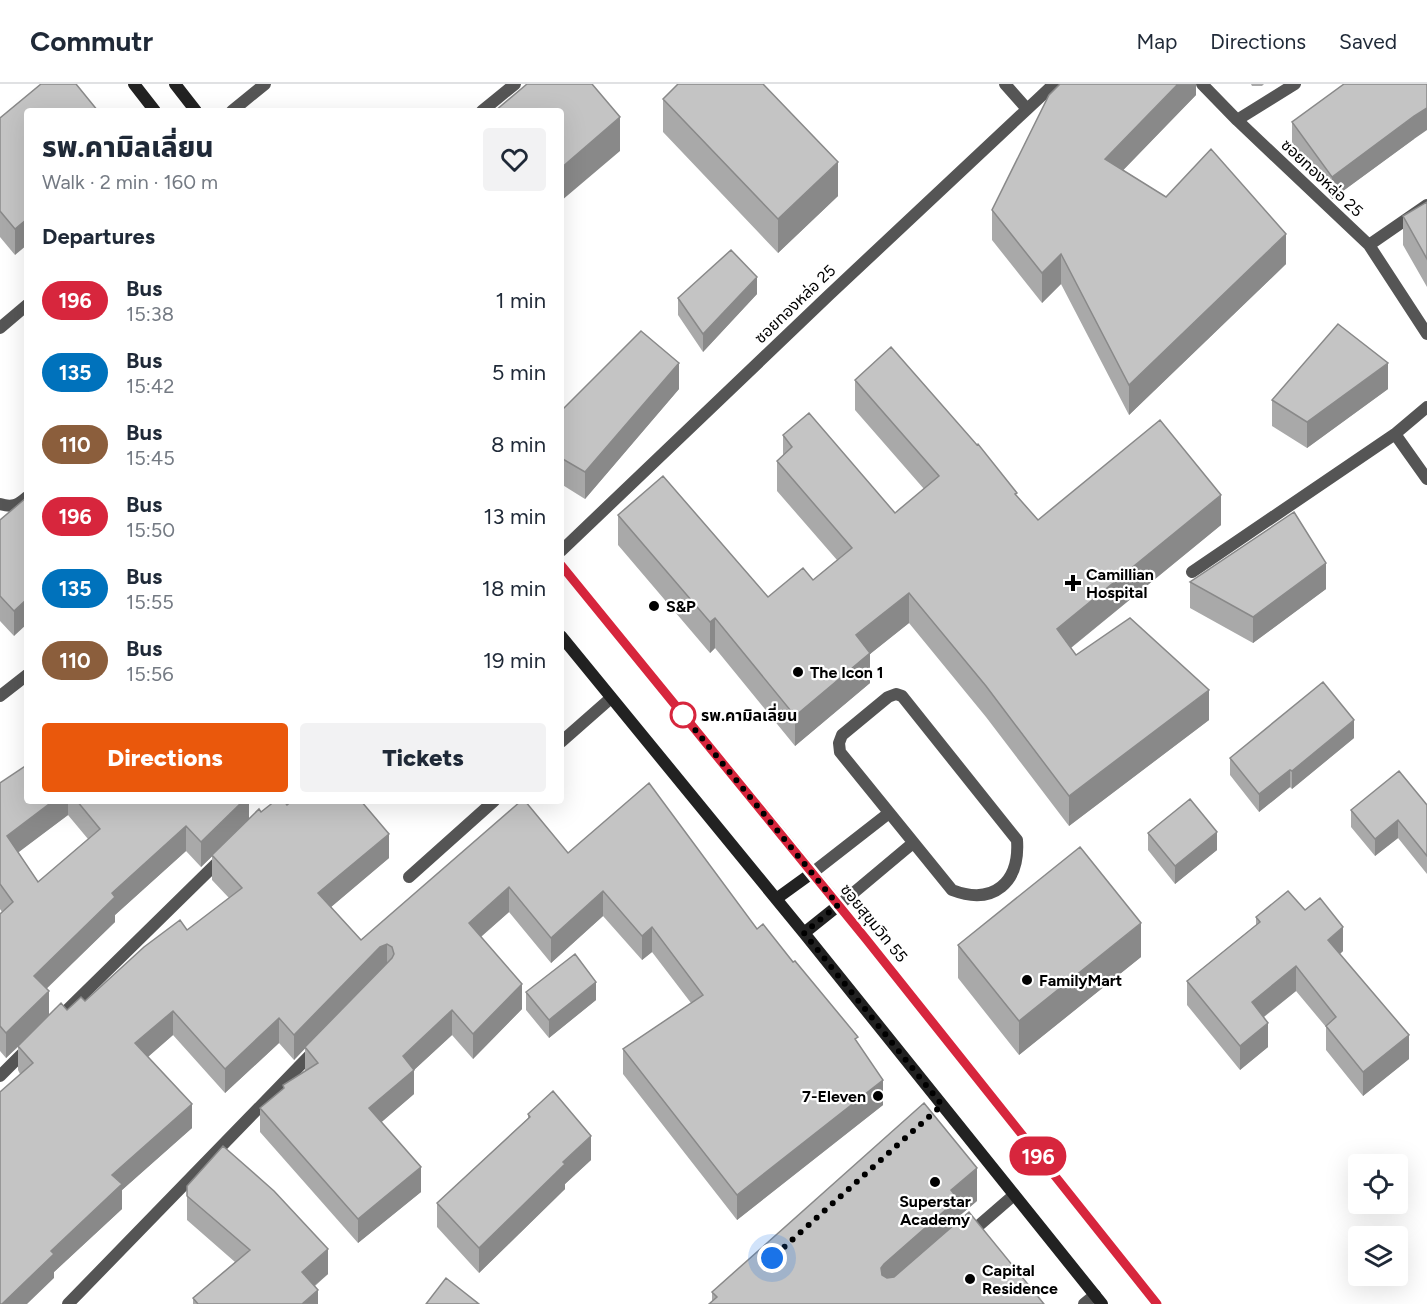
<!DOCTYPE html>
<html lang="en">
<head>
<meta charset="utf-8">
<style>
	:root { --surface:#fff; --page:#f2f2f3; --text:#1f2937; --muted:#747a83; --line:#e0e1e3; --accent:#ea580c }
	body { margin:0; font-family:Figtree,"Noto Sans Thai",sans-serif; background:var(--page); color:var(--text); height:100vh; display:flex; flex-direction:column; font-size:22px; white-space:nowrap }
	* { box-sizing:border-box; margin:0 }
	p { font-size:20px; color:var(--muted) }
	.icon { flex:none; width:33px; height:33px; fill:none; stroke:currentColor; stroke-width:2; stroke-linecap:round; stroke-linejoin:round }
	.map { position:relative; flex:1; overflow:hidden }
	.sheet { position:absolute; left:24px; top:24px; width:540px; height:696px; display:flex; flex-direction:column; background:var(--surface); border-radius:6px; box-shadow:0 6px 24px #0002 }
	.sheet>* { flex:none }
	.badge { padding:0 12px; border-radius:20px; font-size:21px; line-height:39px }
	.tools { position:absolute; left:1348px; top:1070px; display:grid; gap:12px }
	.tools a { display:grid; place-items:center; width:60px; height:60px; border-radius:6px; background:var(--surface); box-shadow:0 6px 24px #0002; font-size:30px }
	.you { position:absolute; width:30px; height:30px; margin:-15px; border:4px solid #fff; border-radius:50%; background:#1a73e8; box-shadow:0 0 0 9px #1a73e833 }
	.map>.badge { position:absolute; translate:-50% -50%; box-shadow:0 0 0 3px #fff }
	h2 { padding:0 18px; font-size:22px; line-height:54px }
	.round { display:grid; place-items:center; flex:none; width:63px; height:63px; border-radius:6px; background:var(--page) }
	.head { display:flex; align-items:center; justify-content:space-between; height:102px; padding:0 18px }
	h1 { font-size:28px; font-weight:800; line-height:45px }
	.button { display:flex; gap:12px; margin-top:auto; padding:12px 18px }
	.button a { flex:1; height:69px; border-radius:6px; background:var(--accent); color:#fff; font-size:24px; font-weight:800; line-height:69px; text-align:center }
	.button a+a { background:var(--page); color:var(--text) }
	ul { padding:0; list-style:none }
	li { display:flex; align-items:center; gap:18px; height:72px; padding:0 18px }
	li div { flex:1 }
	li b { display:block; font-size:22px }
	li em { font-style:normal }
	li .badge { min-width:66px; font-weight:700; text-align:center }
	header { display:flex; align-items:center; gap:36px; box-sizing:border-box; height:84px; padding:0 30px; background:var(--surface); border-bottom:2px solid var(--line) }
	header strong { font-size:28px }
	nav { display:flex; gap:33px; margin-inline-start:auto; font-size:21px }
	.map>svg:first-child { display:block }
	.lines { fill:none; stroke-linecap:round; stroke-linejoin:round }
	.lane { stroke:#555; stroke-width:12 }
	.street { stroke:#555; stroke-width:12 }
	.secondary { stroke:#222; stroke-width:12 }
	.wall { fill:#a9a9a9; fill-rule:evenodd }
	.shaded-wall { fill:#898989 }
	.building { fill:#c4c4c4; stroke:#898989; stroke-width:1.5 }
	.line-casing { stroke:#fff; stroke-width:14 }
	.line { stroke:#d7263d; stroke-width:9 }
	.walk { stroke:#000; stroke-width:6; stroke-dasharray:0 10.8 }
	.poi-dot { fill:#000; stroke:#fff; stroke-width:2 }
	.stop-dot { fill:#fff; stroke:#d7263d; stroke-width:3 }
	.labels { text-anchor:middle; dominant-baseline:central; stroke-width:4.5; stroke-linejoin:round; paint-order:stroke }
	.street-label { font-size:16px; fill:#000; stroke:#fff }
	.poi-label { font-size:16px; font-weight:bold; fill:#000; stroke:#fff; text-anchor:start }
	.stop-label { font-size:16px; font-weight:bold; fill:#000; stroke:#fff; text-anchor:start }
</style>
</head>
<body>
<header>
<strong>Commutr</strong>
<nav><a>Map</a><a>Directions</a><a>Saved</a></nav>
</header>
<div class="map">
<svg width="1427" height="1220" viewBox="0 0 1427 1220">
	<rect width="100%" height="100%" fill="#fff"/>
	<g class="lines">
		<!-- lane -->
		<path class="lane" d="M0 244 27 221
			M0 420C12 424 18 421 27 413
			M896 610 902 612 1017 756C1020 798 994 822 952 806L840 668 839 659 842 651 888 613Z
			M812 789 889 729
			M839 821 913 759
			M969 1150 1014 1111
			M1084 1220 1095 1211"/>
		<!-- street -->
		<path class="street" d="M1005 0 1027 25
			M1202 0 1237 36 1369 161 1427 250
			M232 27 265 0
			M482 27 515 0
			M1237 36 1295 0
			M1369 161 1427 121
			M1427 323 1395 350 1427 395
			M561 467 829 211 1054 0
			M1192 488 1395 350
			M0 612 27 591
			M561 658 611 614
			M409 793 494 717
			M65 928 224 772
			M0 992 29 963
			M68 1220 316 965"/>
		<!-- secondary -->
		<path class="secondary" d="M134 0 155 27
			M175 0 196 27
			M561 481 839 821 1157 1220
			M561 552 804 849 1102 1220
			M776 815 812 789
			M804 849 839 821"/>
	</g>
	<!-- wall -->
	<path class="wall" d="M41 0 15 171 0 153V34Z
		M1196 0V11L1123 86 1166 113 1286 180 1129 331 1061 200 1042 219 992 156V126Z
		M1251 0H1264L1262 2H1252Z
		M663 15 838 112 778 169 663 48Z
		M1292 38 1414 55 1332 115 1292 61Z
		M1427 118V203L1403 161V132Z
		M757 210 703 268 678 231V214Z
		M27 215V245L24 242V217Z
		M855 296 1017 412 1038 436 1221 441 1071 564 1076 571 1209 636 1069 742 986 633 909 539 870 570V599L795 662 715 564 710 569 618 461V431L768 513 813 496 837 476 777 407V377L783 372V351L895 429 924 405 855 326Z
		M679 305 585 415 561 400V327Z
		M1388 305 1307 364 1272 342V316Z
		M27 413 14 552 0 537V436Z
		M1190 498 1326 505 1253 559 1190 524Z
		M1354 654 1292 705 1290 703 1259 728 1230 691V674Z
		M0 699 27 717H249V735L261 728 287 721 389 774 331 823 361 856 568 769 757 845 858 959 883 1021 737 1136 623 990V965L691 919 652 868 642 876 603 832 551 879 509 828 481 853 522 925 473 975 452 951 414 986V1010L381 1038 421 1108 358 1159 260 1048V1024L283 1005V1001L305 987V964L294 976 279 959 225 1009 173 951 148 973 192 1044 122 1106V1125L54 1188V1194L20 990 18 986V963L6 974 0 967V830L2 828 0 825ZM68 731 88 755 38 798 18 768ZM186 767 201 783 212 772V796L229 814 187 846 85 917 67 926 49 931 46 904 115 838V831Z
		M1427 721V790L1398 754 1375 772 1351 743V726Z
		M1148 749 1217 766 1175 800 1148 766Z
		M1305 826 1343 867 1340 870 1409 975 1363 1012 1326 966V943L1296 907 1264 933 1268 963 1240 986 1187 921V897L1256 841V833Z
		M958 861 1141 873 1019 971 958 894Z
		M526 908 596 916 549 954 526 926Z
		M528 1030 591 1076 565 1100V1105L479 1189 437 1143V1119L528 1034Z
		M187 1102 328 1190 315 1202 318 1220H193V1214L235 1178 187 1136Z
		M977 1117 958 1133V1137L1044 1220 712 1217V1208Z"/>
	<!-- shaded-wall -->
	<path class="shaded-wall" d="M1178 0H1196V11L1105 105V75Z
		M1427 24V46L1414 55 1332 115V93L1414 32Z
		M620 33V67L561 117V84Z
		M838 78V112L778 169V135Z
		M27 135V161L15 171V145Z
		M1286 150V180L1129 331V301Z
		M1061 170V200L1042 219V189Z
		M757 193V210L703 268V250Z
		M679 279V305L585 415V388Z
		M1388 279V305L1307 364V338Z
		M1221 411V441L1057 575V545Z
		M1326 479V505L1253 559V533Z
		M909 509V539L870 570V599L795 662V632L856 551Z
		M27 515V540L14 552V527Z
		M715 534V564L710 569V538Z
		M1209 606V636L1069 742V712Z
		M1354 636V654L1292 705V687Z
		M1290 686V703L1259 728V710Z
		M53 717H68V731L7 777V752Z
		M243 717H249V737L201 783V758Z
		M1398 736V754L1375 772V755Z
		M186 742V767L115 831V838L34 917V892L112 809Z
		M1217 748V766L1175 800V782Z
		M389 750V774L318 834V809Z
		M509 803V828L469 863V839Z
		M603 807V832L551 879V854Z
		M1141 839V873L1019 971V937Z
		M652 843V868L642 876V852Z
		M1343 843V867L1328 880V856Z
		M387 860V885L380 887 294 976V951L380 863Z
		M1296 882V907L1252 942V918Z
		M596 898V916L549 954V936Z
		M522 900V925L473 975V950Z
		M49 907V932L6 974V949Z
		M452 926V951L414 986V1010L369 1049V1024L403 972Z
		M173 927V951L135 984V959Z
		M279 934V959L225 1009V985Z
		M1268 939V963L1240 986V962Z
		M1409 951V975L1363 1012V988Z
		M883 996V1021L737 1136V1111Z
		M192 1020V1044L122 1106V1125L54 1188V1194L27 1220H2L51 1167 112 1091Z
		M591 1052V1076L565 1100V1105L479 1189V1164L563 1078Z
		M421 1083V1108L358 1159V1135Z
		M977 1084V1117L958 1133V1149L884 1214 881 1184 884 1180 951 1106Z
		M328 1165V1190L302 1212V1188Z
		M318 1206V1220H302Z"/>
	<!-- building -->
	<path class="building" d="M41 0H76L98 27H27V135L15 145 0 127V34Z
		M527 0H592L620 33 561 84V27H495Z
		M678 0H763L838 78 778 135 663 15Z
		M1060 0H1178L1105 75 1166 113 1211 65 1286 150 1129 301 1061 170 1042 189 992 126 1049 11Z
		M1344 0H1427V24L1414 32 1332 93 1292 38Z
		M1427 118V175L1403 132Z
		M731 166 757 193 703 250 678 214Z
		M1338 240 1388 279 1307 338 1272 316Z
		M641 247 679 279 585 388 561 374V327Z
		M891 263 977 361 978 360 1017 409 1015 410 1038 436 1160 336 1221 411 1057 545 1076 571 1130 534 1209 606 1069 712 986 602 909 509 856 551 870 569 795 632 715 534 710 538 618 431 663 392 768 513 803 484 813 496 852 464 777 377 792 363 783 351 809 329 895 429 939 392 855 296Z
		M27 413V515L14 527 0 512V436Z
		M1294 428 1326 479 1253 533 1190 498Z
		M1323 598 1354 636 1292 687 1290 686 1259 710 1230 674Z
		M27 681V717H53L7 752 38 798 100 745 77 717H243L201 758 186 742 112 809 115 813 34 892 49 907 6 949 0 942V830L13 818 0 800V699Z
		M1399 687 1427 721V772L1398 736 1375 755 1351 726Z
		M649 699 757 845 763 840 793 878 795 877 858 953 855 955 883 996 737 1111 623 965 703 911 652 843 642 852 603 807 551 854 509 803 469 839 522 900 473 950 452 926 403 972 414 986 369 1024 421 1083 358 1135 260 1024 284 1004 283 1001 318 979 305 963 392 874 394 870 392 863 387 860 380 863 294 951 279 934 225 985 173 927 135 959 192 1020 112 1091 122 1100 51 1167 54 1170 2 1220H0V1008L33 979 18 962 61 919 67 926 81 913 85 917 144 863 180 836 187 846 242 804 212 771 259 725 261 728 275 717H284L287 721 292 717H361L389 750 318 809 361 856 521 717H525L568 769Z
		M1190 715 1217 748 1175 782 1148 749Z
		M1080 763 1141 839 1019 937 958 861Z
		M1288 807 1305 826 1320 814 1343 843 1328 856 1409 951 1363 988 1326 942 1336 933 1296 882 1252 918 1268 939 1240 962 1187 897 1260 838 1256 833Z
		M575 870 596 898 549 936 526 908Z
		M553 1007 591 1052 563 1078 565 1080 479 1164 437 1119 530 1033 528 1030Z
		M924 1019 977 1084 951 1106 958 1115 884 1180 881 1184 882 1191 887 1194 894 1193 969 1128 1044 1220H709L717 1213 712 1208Z
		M223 1062 274 1107 328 1165 302 1188 318 1206 302 1220H198L193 1214 250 1166 187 1112V1102Z
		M446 1194 479 1220H426Z"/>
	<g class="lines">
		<!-- line casing -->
		<g class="line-casing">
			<path id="line" d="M561 481 866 855 1157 1220"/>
		</g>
		<!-- line -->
		<use href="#line" class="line"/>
		<!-- walk -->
		<path class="walk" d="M683 631 679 626 838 821 804 849 942 1021 772 1174"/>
	</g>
	<!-- markers -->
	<g class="poi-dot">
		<path d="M1070 490h6v6h6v6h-6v6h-6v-6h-6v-6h6z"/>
		<circle cx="654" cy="522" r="6"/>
		<circle cx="798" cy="588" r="6"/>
		<circle cx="1027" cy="896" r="6"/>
		<circle cx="878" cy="1012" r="6"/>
		<circle cx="935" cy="1098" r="6"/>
		<circle cx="970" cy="1195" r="6"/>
	</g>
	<circle class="stop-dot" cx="683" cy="631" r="12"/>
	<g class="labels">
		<!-- street labels -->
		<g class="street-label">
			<text transform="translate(1322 94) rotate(43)">ซอยทองหล่อ 25</text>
			<text transform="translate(795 220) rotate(-44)">ซอยทองหล่อ 25</text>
			<text transform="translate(874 839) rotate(51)">ซอยสุขุมวิท 55</text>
		</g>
		<!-- poi labels -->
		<g class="poi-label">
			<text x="1086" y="490">Camillian<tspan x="1086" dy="18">Hospital</tspan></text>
			<text x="666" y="522">S&amp;P</text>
			<text x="810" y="588">The Icon 1</text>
			<text x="1039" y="896">FamilyMart</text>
			<text x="866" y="1012" text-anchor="end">7-Eleven</text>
			<text x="935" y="1117" text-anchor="middle">Superstar<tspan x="935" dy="18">Academy</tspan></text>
			<text x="982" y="1186">Capital<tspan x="982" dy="18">Residence</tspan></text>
		</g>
		<!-- stop labels -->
		<g class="stop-label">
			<text x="701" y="631">รพ.คามิลเลี่ยน</text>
		</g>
	</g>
</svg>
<div class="tools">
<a><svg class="icon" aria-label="locate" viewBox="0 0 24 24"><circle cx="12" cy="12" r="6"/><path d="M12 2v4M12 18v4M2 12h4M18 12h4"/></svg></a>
<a><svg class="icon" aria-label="layers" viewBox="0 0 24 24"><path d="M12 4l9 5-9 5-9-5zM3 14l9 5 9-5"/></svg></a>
</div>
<div class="you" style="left:772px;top:1174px"></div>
<b class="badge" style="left:1038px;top:1072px;background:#d7263d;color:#fff">196</b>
<section class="sheet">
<div class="head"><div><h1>รพ.คามิลเลี่ยน</h1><p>Walk · 2 min · 160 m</p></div><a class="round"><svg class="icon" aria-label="heart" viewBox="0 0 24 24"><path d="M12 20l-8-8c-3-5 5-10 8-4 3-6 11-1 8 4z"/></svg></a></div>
<h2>Departures</h2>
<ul>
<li><span class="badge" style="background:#d7263d;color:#fff">196</span><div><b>Bus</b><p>15:38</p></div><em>1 min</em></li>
<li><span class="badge" style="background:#0072bc;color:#fff">135</span><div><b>Bus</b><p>15:42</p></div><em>5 min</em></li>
<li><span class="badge" style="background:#8b5e3c;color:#fff">110</span><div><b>Bus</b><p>15:45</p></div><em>8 min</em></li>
<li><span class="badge" style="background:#d7263d;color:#fff">196</span><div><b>Bus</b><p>15:50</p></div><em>13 min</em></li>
<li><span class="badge" style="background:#0072bc;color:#fff">135</span><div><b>Bus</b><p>15:55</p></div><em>18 min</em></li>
<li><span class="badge" style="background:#8b5e3c;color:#fff">110</span><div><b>Bus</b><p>15:56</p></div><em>19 min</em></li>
</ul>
<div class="button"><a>Directions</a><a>Tickets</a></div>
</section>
</div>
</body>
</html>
